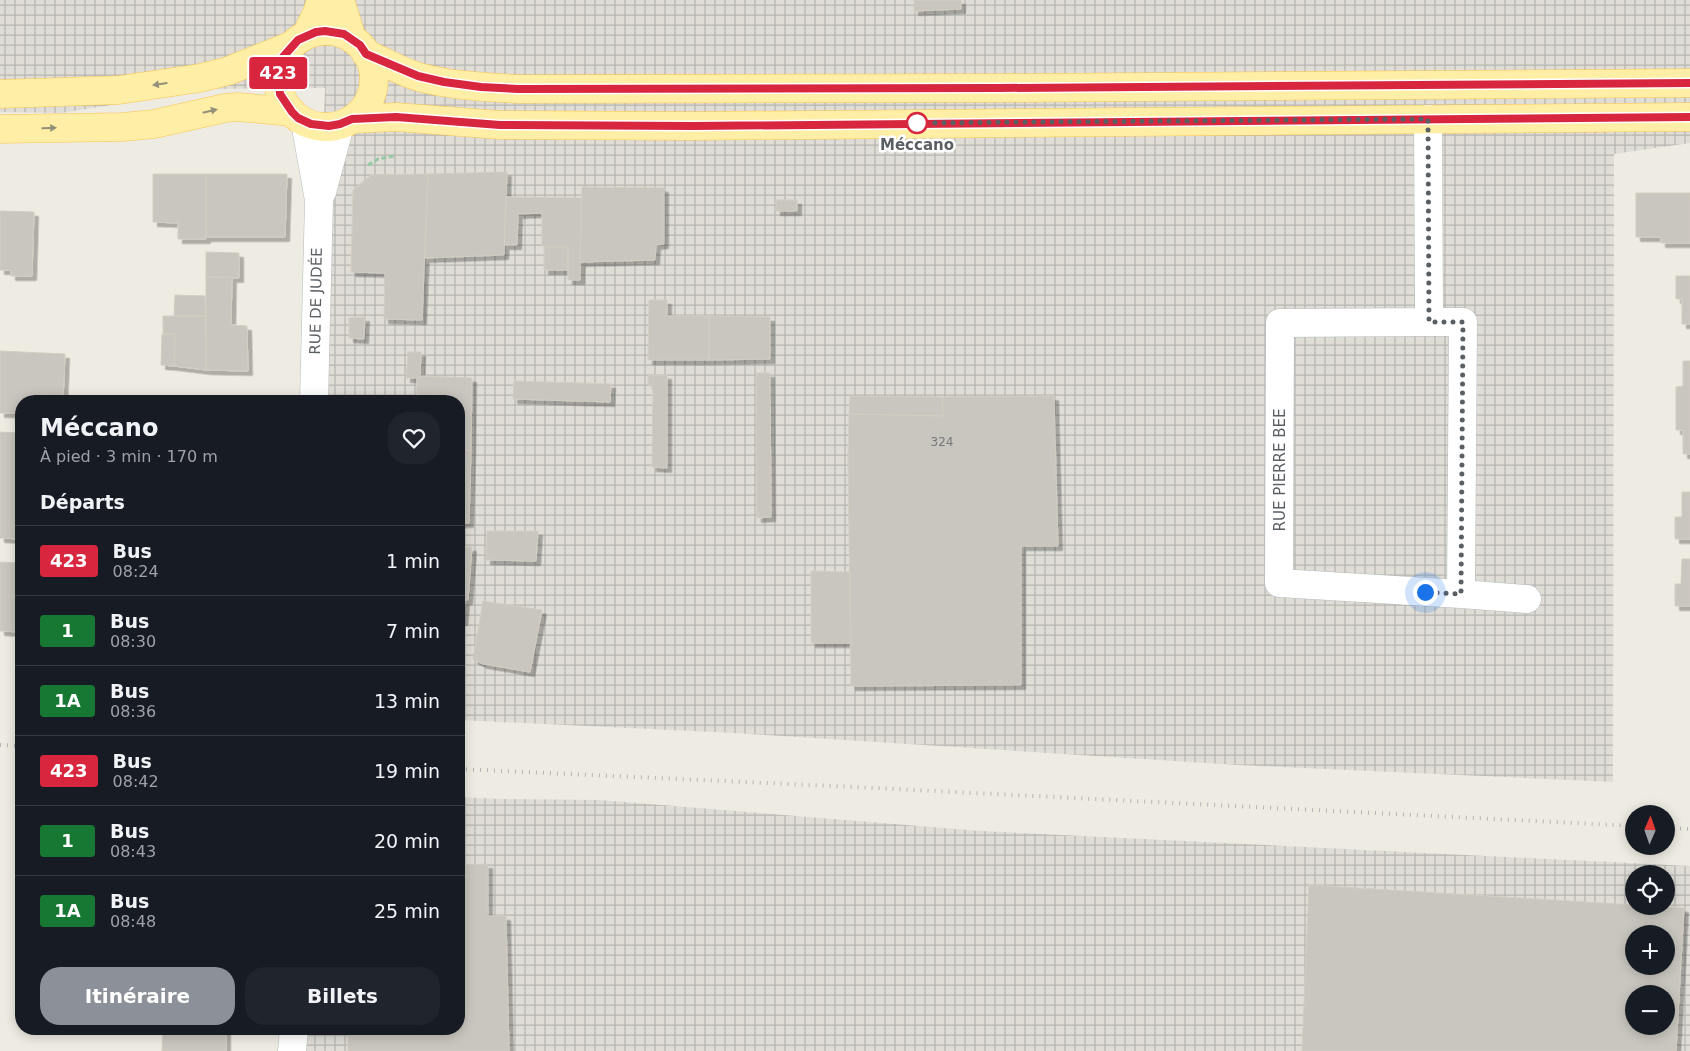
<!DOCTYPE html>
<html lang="fr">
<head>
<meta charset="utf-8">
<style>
	:root { --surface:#171b24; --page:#20242c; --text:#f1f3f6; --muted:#9ea1a6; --line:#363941; --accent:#8c9099 }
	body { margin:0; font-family:"DejaVu Sans",sans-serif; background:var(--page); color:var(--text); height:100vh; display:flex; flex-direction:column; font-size:19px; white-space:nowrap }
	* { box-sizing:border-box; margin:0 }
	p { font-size:16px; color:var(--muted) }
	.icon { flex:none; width:28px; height:28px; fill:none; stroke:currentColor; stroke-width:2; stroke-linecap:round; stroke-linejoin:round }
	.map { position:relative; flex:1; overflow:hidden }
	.side { position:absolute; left:15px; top:395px; width:450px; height:640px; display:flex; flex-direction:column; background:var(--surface); border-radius:20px; box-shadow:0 2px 12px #0003 }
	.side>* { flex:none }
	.badge { padding:0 10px; border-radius:4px; font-size:18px; line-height:32px }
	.needle { width:32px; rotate:2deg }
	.buttons { position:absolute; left:1625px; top:805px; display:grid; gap:10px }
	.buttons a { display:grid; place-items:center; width:50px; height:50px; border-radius:50%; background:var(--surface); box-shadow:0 2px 12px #0003; font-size:25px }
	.you { position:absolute; width:25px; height:25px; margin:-12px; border:4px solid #fff; border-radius:50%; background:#1a73e8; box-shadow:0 0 0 8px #1a73e833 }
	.map>.badge { position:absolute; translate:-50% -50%; box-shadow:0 0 0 2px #fff }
	h2 { padding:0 25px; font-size:19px; line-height:45px }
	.round { display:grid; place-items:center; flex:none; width:52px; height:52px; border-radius:20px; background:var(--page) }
	.summary { display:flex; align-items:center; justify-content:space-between; height:85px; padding:0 25px }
	h1 { font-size:24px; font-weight:700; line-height:38px }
	.action { display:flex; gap:10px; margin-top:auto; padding:10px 25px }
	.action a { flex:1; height:58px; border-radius:20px; background:var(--accent); color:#fff; font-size:20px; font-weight:700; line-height:58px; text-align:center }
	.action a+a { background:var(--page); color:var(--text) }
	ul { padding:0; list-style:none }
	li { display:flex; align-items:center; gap:15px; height:70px; padding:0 25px; border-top:1px solid var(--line) }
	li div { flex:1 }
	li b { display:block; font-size:19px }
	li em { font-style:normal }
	li .badge { min-width:55px; font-weight:700; text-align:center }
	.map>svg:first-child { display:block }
	.industrial { fill:url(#industrial-grid); fill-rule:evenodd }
	.building { fill:#c9c6bf; stroke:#d3cdc0; fill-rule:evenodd; filter:url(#shadow) }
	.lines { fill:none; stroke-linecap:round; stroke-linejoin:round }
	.minor-casing { stroke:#b7babf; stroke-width:29 }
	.major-casing { stroke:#fac54f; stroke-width:29 }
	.path { stroke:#95c9a2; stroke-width:3; stroke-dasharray:5 2.5; stroke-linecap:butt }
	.minor { stroke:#fff; stroke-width:28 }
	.major { stroke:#ffeea6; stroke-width:28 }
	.rail { stroke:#b3b4b5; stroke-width:4; stroke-dasharray:1 6; stroke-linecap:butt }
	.oneway { fill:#94917b }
	.line-casing { stroke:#fff; stroke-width:11 }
	.line { stroke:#d7263d; stroke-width:8 }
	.walk { stroke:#5a5f64; stroke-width:5; stroke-dasharray:0 9 }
	.stop-dot { fill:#fff; stroke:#d7263d; stroke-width:2.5 }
	.labels { text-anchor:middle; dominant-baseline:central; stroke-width:5; stroke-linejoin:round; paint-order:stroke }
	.number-label { font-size:12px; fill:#76797b }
	.stop-label { font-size:15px; font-weight:bold; fill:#5a5f64; stroke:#fff }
	.street-label { font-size:15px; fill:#5a5f64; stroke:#fff }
</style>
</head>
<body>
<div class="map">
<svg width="1690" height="1051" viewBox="0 0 1690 1051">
	<defs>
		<pattern id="industrial-grid" width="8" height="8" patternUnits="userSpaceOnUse" patternTransform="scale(1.25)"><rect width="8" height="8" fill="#dfddd6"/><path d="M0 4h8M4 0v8" fill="none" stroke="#b8b6b1"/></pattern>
		<filter id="shadow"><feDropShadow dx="4.5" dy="4.5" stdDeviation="0" flood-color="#0004"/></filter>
	</defs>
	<rect width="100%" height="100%" fill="#eeebe2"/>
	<!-- industrial -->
	<path class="industrial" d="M0 0H1690V143L1614 154 1613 782 1238 765 734 733 459 720V401H314L325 88 212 89 61 113 0 112Z
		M459 797 500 799 600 800 981 831 1690 866V1051H294V1029H459ZM1634 874H1666V906H1634ZM1634 934H1666V966H1634ZM1634 994H1666V1026H1634Z"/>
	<!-- building -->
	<path class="building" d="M914 0H961V9L914 11Z
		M507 172 504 255 425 258 428 174Z
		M153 174H206V239H178V223L153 222Z
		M206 174H287L285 237H206Z
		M428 174 422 320 384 319 385 273 351 272 353 190 371 175Z
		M582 187 664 188V244L656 245 655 260 580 262Z
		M1636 193H1690V243H1661V237H1636Z
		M506 197 581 198 580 280H568V246H542V213L518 214 517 245H504Z
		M776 200H797V211H776Z
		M0 211 34 212 32 276H11V270H0Z
		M544 247H568L567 270H544Z
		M206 252 239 253V278L206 277Z
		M1676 276H1690V324H1682V299H1676Z
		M206 277H232L231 325 247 326 248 371 206 370Z
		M175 295 205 296V316H174Z
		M649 300H667V316H709V360H648Z
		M163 316H205L206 370 174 366 175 334H163Z
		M709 316 770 317V359L709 360Z
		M365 317 364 339 349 338V318Z
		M162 334H175L174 366 161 365Z
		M0 351 65 354 63 401H21V413H0Z
		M408 352H421L420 378H406Z
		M1683 361H1690V454H1683V430H1676V387L1683 386Z
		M756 373H770L771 517 757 518Z
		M648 375H667V468L652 467 653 385H648Z
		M421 376 472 378 471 450H459V401H416L417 378H420Z
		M514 381 611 384 610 402 513 399Z
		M850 396 942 397 943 416 849 414Z
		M1054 396 1058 546H1021V685L851 686 848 457 849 414 943 416 942 397Z
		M0 432 21 433V539L0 538Z
		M459 450H471L469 523H459Z
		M1682 492H1690V539H1675V517H1682Z
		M487 531H538L536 561 486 560Z
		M459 547H472L468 600H465L463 621H459Z
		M1682 559H1690V606H1675V584H1681Z
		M0 562 21 563V632L0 631Z
		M811 571 850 572 851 643H811Z
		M483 601 542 610 530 672 483 664 473 659Z
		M488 864V916H506L509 1051H348V1029H459V865Z
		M1309 885 1634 905V906L1684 908 1676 1051H1302ZM1634 934H1666V966H1634ZM1634 994H1666V1026H1634Z
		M163 1029H226V1051H162Z"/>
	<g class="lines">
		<!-- minor casing -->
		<g class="minor-casing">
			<path id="minor" d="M1428 119 1429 322
				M305 122 319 200 314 401
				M322 192 340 125
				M1429 322H1463L1461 594 1279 583 1280 323Z
				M1461 594 1527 599
				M292 1051 294 1029"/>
		</g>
		<!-- major casing -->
		<g class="major-casing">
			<path id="major" d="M340 0 352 39
				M278 79a48 48 0 1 1 96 0a48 48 0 1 1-96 0Z
				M306 35 317 13 321 0
				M366 54C384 61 401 72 419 77 451 86 485 87 518 89L999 88 1690 83
				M0 94 119 90 200 78 228 71 290 46
				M352 119 396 117 500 125 693 126 1690 117
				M0 129 123 127 154 124 225 108 238 107 292 112"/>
		</g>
		<!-- path -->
		<path class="path" d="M368 165 378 159 394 156"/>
		<!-- minor -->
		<use href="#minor" class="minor"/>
		<!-- major -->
		<use href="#major" class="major"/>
		<!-- rail -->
		<path class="rail" d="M0 745 21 746
			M459 769 834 786 1634 826
			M1666 828 1690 829"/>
	</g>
	<!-- one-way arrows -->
	<defs><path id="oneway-solid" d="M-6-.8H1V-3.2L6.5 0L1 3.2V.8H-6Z" transform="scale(1.25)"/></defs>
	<g class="oneway">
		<use href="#oneway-solid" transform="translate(160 84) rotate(172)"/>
		<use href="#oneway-solid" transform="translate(210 111) rotate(-13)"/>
		<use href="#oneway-solid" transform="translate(49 128) rotate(-1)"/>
	</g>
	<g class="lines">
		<!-- line casing -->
		<g class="line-casing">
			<path id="line" d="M1690 83 999 88 518 89 481 87 444 82 418 76 366 54 360 45 344 34 325 31 316 32 298 40 282 58 278 72 280 94 292 112 298 118 311 124 329 126 340 124 352 119 396 117 500 125 693 126 1690 117"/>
		</g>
		<!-- line -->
		<use href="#line" class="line"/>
		<!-- walk -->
		<path class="walk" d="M917 123 1428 119 1429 322H1463L1461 594 1425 592"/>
	</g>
	<!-- markers -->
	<circle class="stop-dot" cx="917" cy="123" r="10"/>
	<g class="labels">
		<!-- number labels -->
		<g class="number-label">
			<text x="942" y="442">324</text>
		</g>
		<!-- stop labels -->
		<g class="stop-label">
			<text x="917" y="145">Méccano</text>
		</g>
		<!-- street labels -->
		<g class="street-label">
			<text transform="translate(316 301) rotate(-89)">RUE DE JUDÉE</text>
			<text transform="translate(1280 470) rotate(-90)">RUE PIERRE BEE</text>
		</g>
	</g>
</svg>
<div class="buttons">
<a><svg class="needle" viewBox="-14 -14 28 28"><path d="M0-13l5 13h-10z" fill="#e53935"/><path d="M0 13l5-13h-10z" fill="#9ea1a6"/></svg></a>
<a><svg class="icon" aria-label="locate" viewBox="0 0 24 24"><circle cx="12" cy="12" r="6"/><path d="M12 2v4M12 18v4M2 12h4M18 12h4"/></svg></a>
<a>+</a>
<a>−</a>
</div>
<div class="you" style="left:1425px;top:592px"></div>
<b class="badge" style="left:278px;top:73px;background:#d7263d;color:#fff">423</b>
<section class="side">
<div class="summary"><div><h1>Méccano</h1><p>À pied · 3 min · 170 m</p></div><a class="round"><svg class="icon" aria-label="heart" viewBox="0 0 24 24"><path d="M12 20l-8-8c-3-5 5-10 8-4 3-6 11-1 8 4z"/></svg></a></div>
<h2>Départs</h2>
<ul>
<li><span class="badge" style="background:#d7263d;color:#fff">423</span><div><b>Bus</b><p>08:24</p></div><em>1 min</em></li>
<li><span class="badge" style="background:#177833;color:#fff">1</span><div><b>Bus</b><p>08:30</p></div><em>7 min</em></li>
<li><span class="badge" style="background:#177833;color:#fff">1A</span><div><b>Bus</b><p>08:36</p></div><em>13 min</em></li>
<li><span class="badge" style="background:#d7263d;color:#fff">423</span><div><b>Bus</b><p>08:42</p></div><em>19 min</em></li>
<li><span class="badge" style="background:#177833;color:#fff">1</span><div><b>Bus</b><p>08:43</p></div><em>20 min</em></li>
<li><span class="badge" style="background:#177833;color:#fff">1A</span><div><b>Bus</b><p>08:48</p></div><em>25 min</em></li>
</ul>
<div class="action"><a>Itinéraire</a><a>Billets</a></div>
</section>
</div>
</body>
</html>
